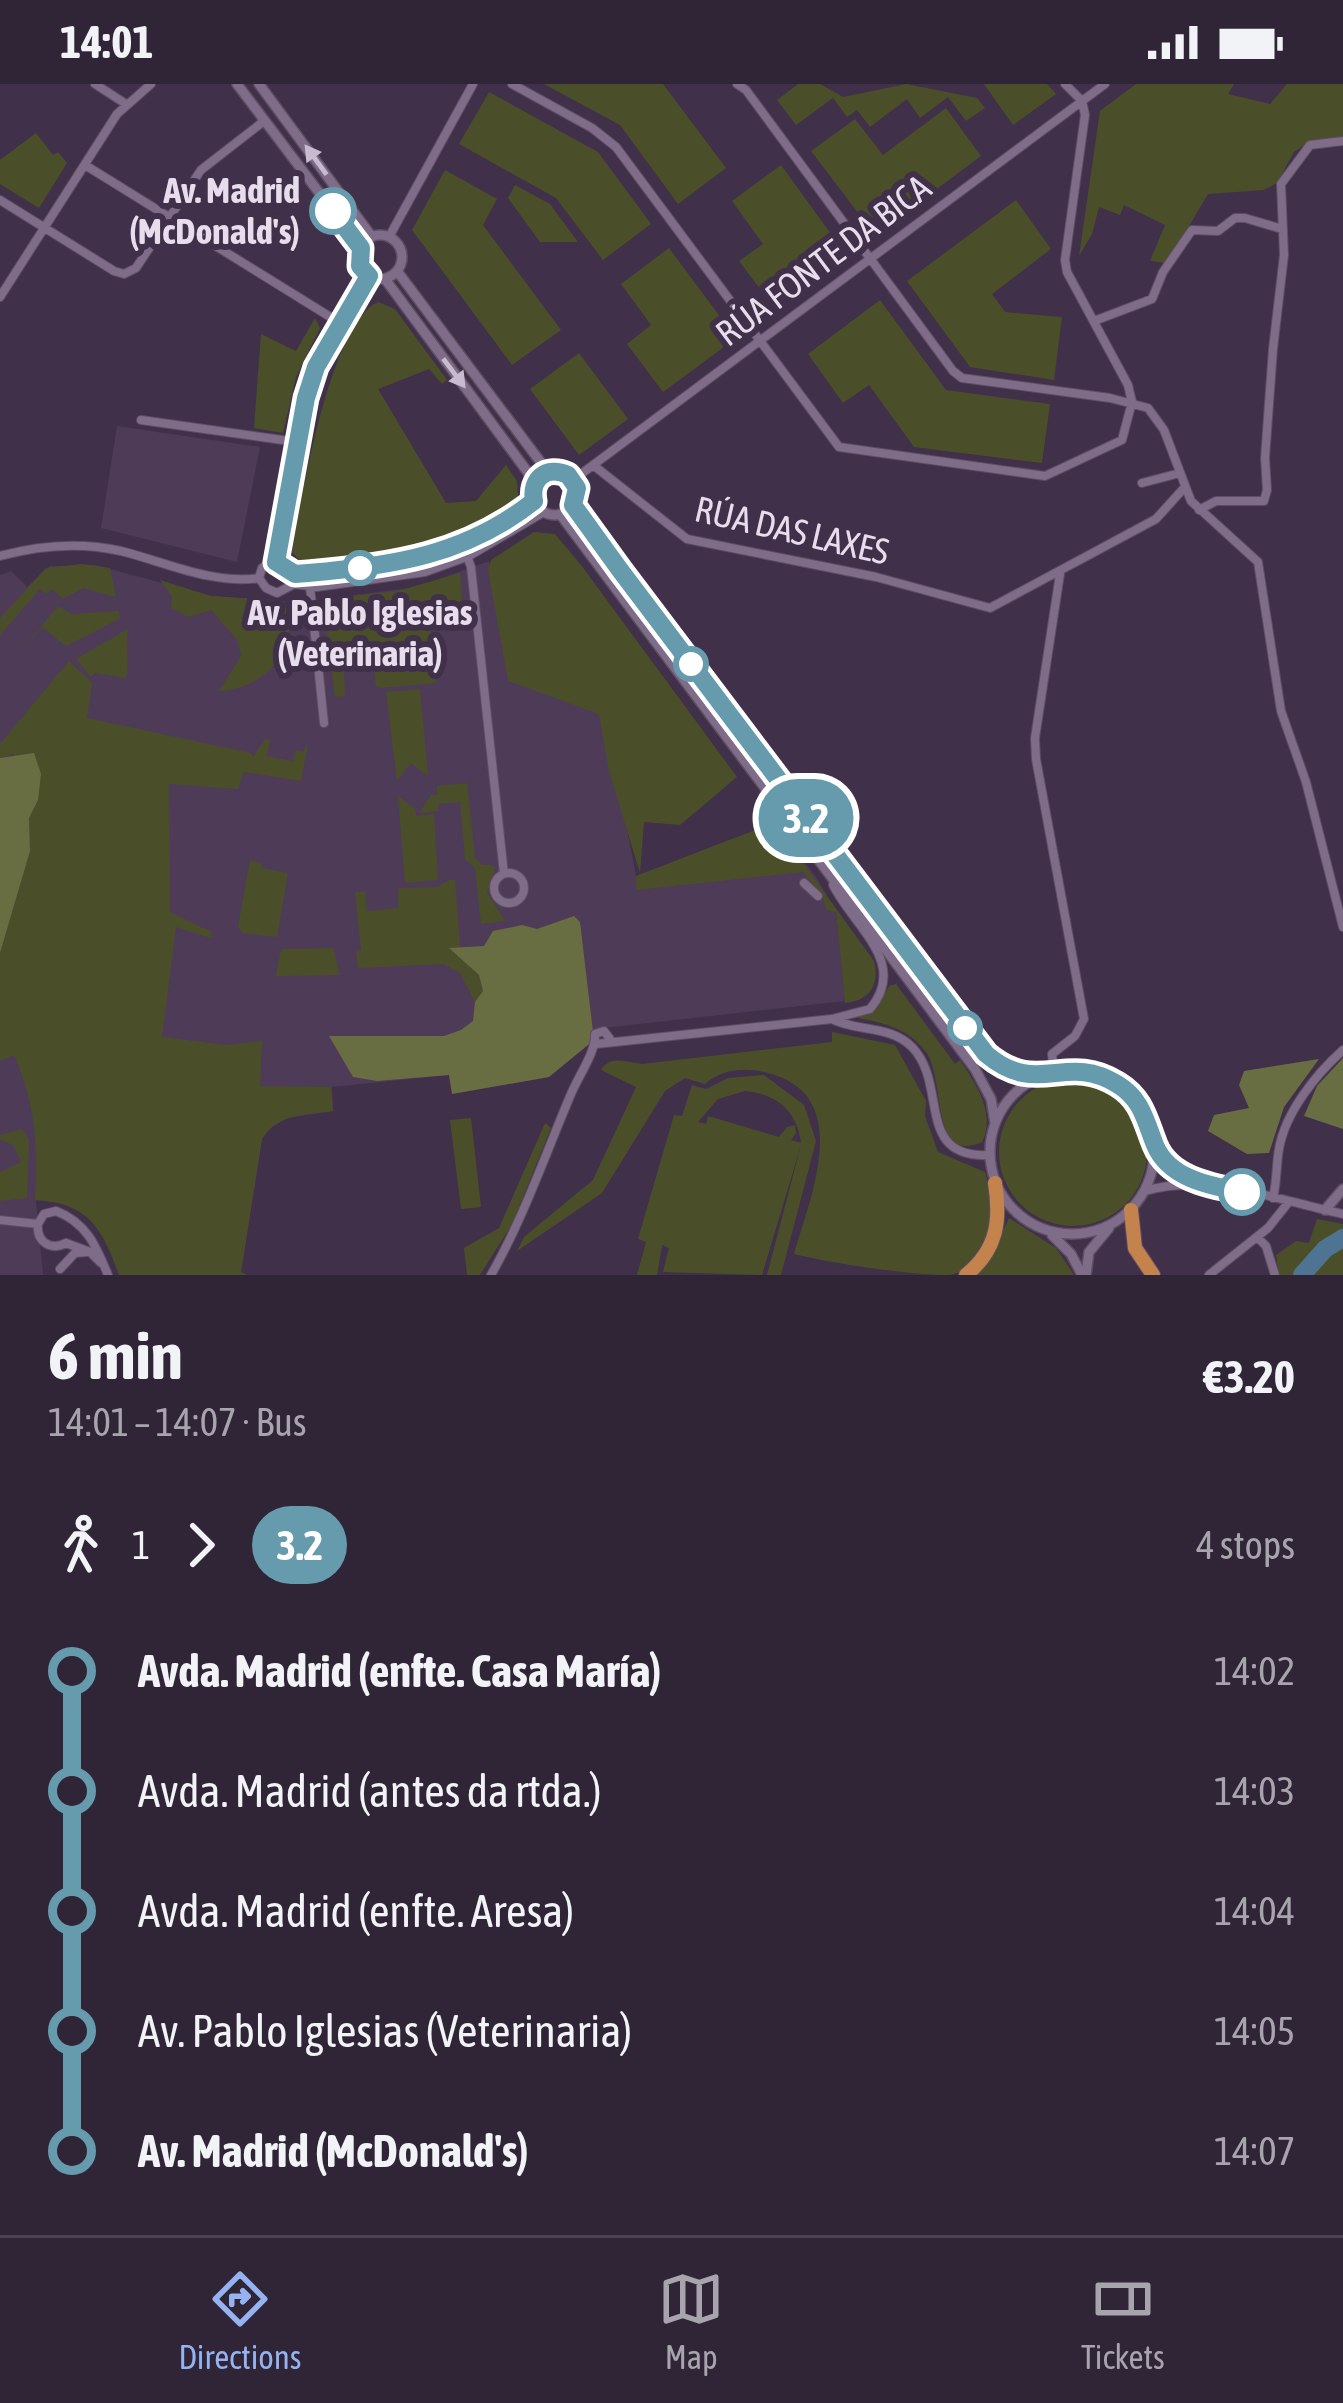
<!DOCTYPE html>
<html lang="en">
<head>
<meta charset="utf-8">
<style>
	:root { --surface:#302437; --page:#3c3042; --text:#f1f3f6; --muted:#a8a4ad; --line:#4b4152; --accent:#95b2f1 }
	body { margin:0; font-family:"Asap Condensed",sans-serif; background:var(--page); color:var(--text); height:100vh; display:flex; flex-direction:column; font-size:45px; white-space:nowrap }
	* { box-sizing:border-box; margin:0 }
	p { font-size:39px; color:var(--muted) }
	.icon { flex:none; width:66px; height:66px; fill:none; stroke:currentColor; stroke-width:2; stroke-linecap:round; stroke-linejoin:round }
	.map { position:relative; height:1191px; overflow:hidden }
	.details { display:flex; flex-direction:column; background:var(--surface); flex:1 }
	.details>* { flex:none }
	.badge { padding:0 24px; border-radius:39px; font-size:42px; line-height:78px }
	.map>.badge { position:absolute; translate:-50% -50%; box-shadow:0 0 0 6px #fff }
	.legs { display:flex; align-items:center; gap:18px; height:132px; padding:0 48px; font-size:39px }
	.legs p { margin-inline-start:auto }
	.headline { display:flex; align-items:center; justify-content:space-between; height:204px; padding:0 48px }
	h1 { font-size:66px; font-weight:700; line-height:90px }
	ul { padding:0 48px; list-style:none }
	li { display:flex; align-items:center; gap:42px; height:120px; font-size:45px }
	li i { display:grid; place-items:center; width:18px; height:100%; margin:0 15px; background:currentColor }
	li i::after { content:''; width:30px; height:30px; margin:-15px; border:9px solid; border-radius:50%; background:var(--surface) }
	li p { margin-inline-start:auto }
	li:first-child i { background:linear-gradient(#0000 50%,currentColor 0) }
	li:last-child i { background:linear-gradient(currentColor 50%,#0000 0) }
	.status { display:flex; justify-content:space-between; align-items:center; height:84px; padding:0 60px; background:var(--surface); direction:ltr }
	.status svg { height:33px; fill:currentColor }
	.tabs { display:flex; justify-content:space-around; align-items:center; height:168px; border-top:3px solid var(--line); background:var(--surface); font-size:33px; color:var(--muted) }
	.tabs a { display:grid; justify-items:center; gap:6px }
	.tabs .current { color:var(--accent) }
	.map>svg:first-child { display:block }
	.built { fill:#4e3b58 }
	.green { fill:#4b4f29; fill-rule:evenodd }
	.forest { fill:#696e42 }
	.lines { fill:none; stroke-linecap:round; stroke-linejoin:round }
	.river { stroke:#4f7393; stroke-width:18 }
	.minor-casing { stroke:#5d4e63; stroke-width:10 }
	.tertiary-casing { stroke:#5d4e63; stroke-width:12 }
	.trunk-casing { stroke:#5d4e63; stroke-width:16 }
	.minor { stroke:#7e6c88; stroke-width:8 }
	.tertiary { stroke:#7e6c88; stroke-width:9 }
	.trunk { stroke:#c4824d; stroke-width:14 }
	.oneway { fill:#c8bbcf }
	.line-1-casing { stroke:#fff; stroke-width:27 }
	.line-1 { stroke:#659bad; stroke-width:18 }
	.stop-1-dot { fill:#fff; stroke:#659bad; stroke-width:6 }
	.labels { text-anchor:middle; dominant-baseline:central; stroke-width:12; stroke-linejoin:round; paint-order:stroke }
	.stop-label { font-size:36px; font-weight:bold; fill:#e8dded; stroke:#403049; text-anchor:end }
	.street-label { font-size:36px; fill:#e8dded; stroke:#403049 }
</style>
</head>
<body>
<div class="status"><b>14:01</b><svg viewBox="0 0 49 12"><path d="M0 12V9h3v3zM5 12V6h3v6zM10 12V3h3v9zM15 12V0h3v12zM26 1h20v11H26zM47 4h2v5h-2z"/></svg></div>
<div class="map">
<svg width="1343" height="1191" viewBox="0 0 1343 1191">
	<rect width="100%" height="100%" fill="#403049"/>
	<!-- built -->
	<path class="built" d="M117 342 260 363 237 478 101 444Z
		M489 477 513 599 605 629 636 792 774 739 816 793 836 827 845 917 594 945V956L549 993 452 1010 449 991 332 1003 333 1027 288 1034 269 1044 262 1055 241 1188 247 1191H119L107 1157 87 1132 66 1120 36 1116 43 1191H0V491L11 487 27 503 50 482 95 481 211 512 284 517 289 529 324 526 323 515 417 503Z"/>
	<!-- green -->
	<path class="green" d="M544 0H663L726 84 678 120 620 41Z
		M798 0H820L843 13 906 0 977 14 985 24 966 37 948 13 920 34 907 15 870 43 857 26 847 33 833 14 796 41 777 16Z
		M984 0H1047L1056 10 1013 41Z
		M1136 0H1234L1228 10 1270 20 1287 0H1343V52L1309 58 1294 68 1277 99 1264 106 1208 110 1167 179 1150 177 1165 141 1124 121 1120 131 1099 123 1092 150 1079 172 1100 27Z
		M489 8 598 68 651 140 603 176 556 114 459 60Z
		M946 24 981 72 875 151 811 67 855 35 883 71Z
		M36 49 53 71 58 68 67 79 39 124 0 100V76Z
		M781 81 847 172 775 225 739 177 763 160 732 117Z
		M445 86 497 115 483 141 561 246 512 281 412 146Z
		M515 101 550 120 578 158H540L508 114Z
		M1016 116 1051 165 992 210 1005 228 1062 233 1054 296 970 283 907 197Z
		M669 164 736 254 663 308 627 260 651 241 621 200Z
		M880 216 946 306 1050 320 1042 379 914 363 869 301 843 319 808 270Z
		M378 218 395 225 447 296 442 300 429 285 378 305 446 419 476 417 506 381 517 397 518 414C457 465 380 472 304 481L292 468 294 454C304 403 331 240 378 218Z
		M315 234 320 244 296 293 283 349 254 344 261 250 296 267Z
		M579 269 628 335 579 371 530 305Z
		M534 448 555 450 581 481 737 693 680 741 644 738 640 789 609 687 599 630 508 597 488 485 491 476Z
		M82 480 110 484 116 513 83 504 63 515 52 505 47 510 40 505 0 551V534L46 484Z
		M460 489 463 525 411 531H435L436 541 430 543 436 599 381 604 376 603 374 584 344 587 345 612 335 613 323 515 398 507Z
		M160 496 211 512 284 517C303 563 266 605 219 607L241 572 238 557 211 526 189 533 171 524 172 512Z
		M58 522 71 530 118 527 121 534 66 562 42 543 14 575Z
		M128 545C125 562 130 577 126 594L95 589 91 593 76 575Z
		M69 577 92 599 87 634 251 669 253 673 265 655 270 656 267 672 293 677 296 666 303 668 308 659 301 697 244 688 238 705 169 700 170 828 212 848 211 854 176 843 162 953 226 961 262 957 260 1002 331 1003 333 1027C306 1031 278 1029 262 1055L241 1188 247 1191H119C102 1144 89 1119 35 1116 38 1063 36 1021 14 971L0 977V869L30 767 29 734 38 716 14 670 0 674V660Z
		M420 605 428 692 411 679 397 697 386 608Z
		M467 699 475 774 483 781H492L495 784 487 808 505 837 481 840 475 784 465 775 460 718 438 720V727L419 729 431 711H437V702Z
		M398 712 415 725 416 732 434 730 438 796 405 799Z
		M774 739 874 877C880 900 870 917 845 919L836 828 826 826 823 813 803 788 636 806V792Z
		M250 776 261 780 262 784 288 789 277 853 243 849 238 843Z
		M449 796H455L460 864H451L479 891 483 907 475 918 460 889 444 880 358 884 356 868 361 866 355 808 365 807 367 827 398 824V804L438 803Z
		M333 864 340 891 276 892 281 865Z
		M896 900 955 980 960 976C976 1000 996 1029 982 1058 930 1081 946 996 926 968 909 945 885 939 858 934L879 921 889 902Z
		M832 948 895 961 926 1017 925 1032 938 1068 985 1088C995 1121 995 1181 950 1191 909 1191 835 1180 794 1170 810 1113 855 1011 768 989 746 983 722 985 705 1000L685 994 665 1007 602 1109 517 1167 524 1153 593 1096 636 1003 601 986C610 971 626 978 642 980L832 958Z
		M764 991 804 1021 816 1057 781 1191H767L801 1061 762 1191 663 1188 669 1164 662 1161 657 1191H637L646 1158 638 1155 674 1031 682 1032 692 1001 706 1005 728 994ZM745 1007C776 1010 797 1026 801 1059L791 1056 796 1049 795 1041 787 1043 779 1053 708 1032 706 1040 698 1038 718 1015Z
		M999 1068a74 74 0 1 1 148 0a74 74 0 1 1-148 0Z
		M471 1034 481 1123 461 1125 450 1036Z
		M545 1039 551 1044 512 1140 480 1191H467L464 1164 499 1144Z
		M22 1045 29 1056 27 1114 0 1117V1088L21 1078 13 1061 0 1056V1051Z
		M1009 1134 1056 1164 1074 1191H975L989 1177Z
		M1317 1135 1343 1140V1191H1279L1276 1171 1296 1157 1309 1159Z"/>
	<!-- forest -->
	<path class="forest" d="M34 669 41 690 38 716 29 734 30 767 0 869V674Z
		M574 832 580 838 594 956 549 993 452 1010 449 991 377 997 353 993 329 952H444L461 946 473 937 475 918 483 907 479 891 449 864 484 862 493 847 522 841 537 845Z
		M1343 974V1045L1304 1032 1317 1002Z
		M1319 975 1284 1023 1269 1069 1247 1070 1208 1047 1214 1031 1249 1024 1239 1001 1244 987Z"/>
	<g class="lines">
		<!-- river -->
		<path class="river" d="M1302 1191 1325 1165 1343 1154"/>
		<!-- minor casing -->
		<g class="minor-casing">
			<path id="minor" d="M95 0 126 20
				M512 0 592 44 616 63 839 363 1045 392 1122 356 1132 318 1128 301 1067 188 1065 176 1085 31 1082 17 1065 0
				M737 0 746 6 953 287 962 294 1110 314 1148 324 1164 346 1191 417 1258 478 1281 627 1306 698 1343 843
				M85 81 340 239
				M0 116 114 187 124 190 136 184 201 86 264 37
				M389 153 473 0
				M0 213 117 30 151 0
				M1094 237 1152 215 1163 188 1192 146 1218 147 1235 134H1245L1282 145
				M141 336 297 358
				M593 381 687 455 876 493 990 524 1156 435 1184 404
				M573 396 1105 0
				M1142 399 1180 389
				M1199 426 1216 417H1264L1267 406 1265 374 1273 265 1284 171 1281 100 1310 61 1343 57
				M463 461 471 483 504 790
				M0 472C40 461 81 458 121 467 165 478 213 501 259 494
				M276 478 306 314 316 283 369 192
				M295 490C383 486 463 472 534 417
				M259 494 266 504 277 509 294 500 317 503 425 488 469 472 544 428
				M259 494 262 484C273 474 287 479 295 490
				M310 503 324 639
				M494 804a15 15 0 1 1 30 0a15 15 0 1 1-30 0Z
				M804 799 818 812
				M834 936C860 948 890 941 912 963 949 1001 914 1075 990 1071
				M596 960 832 935 870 925C909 879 854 843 833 801
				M1054 988 1052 970 1075 952 1084 935 1036 675 1035 654 1060 490
				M1154 1060 1172 1083 1200 1098
				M1145 1107C1209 1088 1280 1117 1343 1130
				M1273 1114C1277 1098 1276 1082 1279 1065 1285 1029 1316 990 1343 966
				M0 1136 38 1140
				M38 1140 44 1130 56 1127C87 1139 96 1162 108 1191
				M38 1140C36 1158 51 1167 66 1159
				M1257 1153 1266 1162 1275 1191
				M66 1159 90 1168 101 1179
				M60 1185 75 1169 87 1168
				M491 1191C524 1133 545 1071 571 1010 579 991 596 968 595 950L604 947 610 955
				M1209 1191 1268 1144 1288 1119"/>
		</g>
		<!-- tertiary casing -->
		<g class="tertiary-casing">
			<path id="tertiary" d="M237 0 361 164
				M259 0 372 153
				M358 173a22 22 0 1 1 44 0a22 22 0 1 1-44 0Z
				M397 187 548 388
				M385 195 535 398
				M533 409a22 22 0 1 1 44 0a22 22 0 1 1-44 0Z
				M573 421 973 955 998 980 1038 994
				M560 430 975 985 991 1015 995 1039
				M990 1068a82 82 0 1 1 164 0a82 82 0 1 1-164 0Z
				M1325 1126 1343 1105
				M1052 1151 1071 1170 1082 1191
				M1086 1191 1089 1168 1109 1144"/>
		</g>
		<!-- trunk casing -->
		<g class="trunk-casing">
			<path id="trunk" d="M1131 1126 1135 1164 1153 1191
				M966 1191C997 1166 1001 1137 995 1099"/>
		</g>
		<!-- minor -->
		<use href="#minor" class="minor"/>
		<!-- tertiary -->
		<use href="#tertiary" class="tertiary"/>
		<!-- trunk -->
		<use href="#trunk" class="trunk"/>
	</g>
	<!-- one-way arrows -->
	<defs><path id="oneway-solid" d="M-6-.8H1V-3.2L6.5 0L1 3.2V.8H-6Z" transform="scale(3)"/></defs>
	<g class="oneway">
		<use href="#oneway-solid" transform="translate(316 76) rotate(-126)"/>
		<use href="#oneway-solid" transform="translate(454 289) rotate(53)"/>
	</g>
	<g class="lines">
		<!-- line-1 casing -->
		<g class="line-1-casing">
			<path id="line-1" d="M333 127 361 164 360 182 369 192 316 283 306 314 276 478 295 490 308 489C392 482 466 471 534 417 530 395 546 381 568 391L577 404 573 421 620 486 986 970C1038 1014 1065 968 1117 1000 1142 1015 1145 1036 1155 1061 1169 1095 1211 1102 1242 1108"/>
		</g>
		<!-- line-1 -->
		<use href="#line-1" class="line-1"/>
	</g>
	<!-- markers -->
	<g class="stop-1-dot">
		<circle cx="333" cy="127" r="21"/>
		<circle cx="360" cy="484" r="15"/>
		<circle cx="691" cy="580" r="15"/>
		<circle cx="965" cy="944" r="15"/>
		<circle cx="1242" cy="1108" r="21"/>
	</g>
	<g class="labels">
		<!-- stop labels -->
		<g class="stop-label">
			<text x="300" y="106">Av. Madrid<tspan x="300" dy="41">(McDonald's)</tspan></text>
			<text x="360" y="528" text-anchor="middle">Av. Pablo Iglesias<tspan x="360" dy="41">(Veterinaria)</tspan></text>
		</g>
		<!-- street labels -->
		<g class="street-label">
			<text transform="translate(823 176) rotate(-37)">RÚA FONTE DA BICA</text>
			<text transform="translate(792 446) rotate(13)">RÚA DAS LAXES</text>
		</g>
	</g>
</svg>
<b class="badge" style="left:806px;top:734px;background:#659bad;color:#fff">3.2</b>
</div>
<section class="details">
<div class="headline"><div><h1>6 min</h1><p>14:01 – 14:07 · Bus</p></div><b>€3.20</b></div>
<div class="legs"><svg class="icon" aria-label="walk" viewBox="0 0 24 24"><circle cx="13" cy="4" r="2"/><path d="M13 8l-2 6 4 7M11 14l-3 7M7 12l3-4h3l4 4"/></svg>1<svg class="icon" aria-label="forward" viewBox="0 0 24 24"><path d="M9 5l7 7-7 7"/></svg><b class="badge" style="background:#659bad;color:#fff">3.2</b><p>4 stops</p></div>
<ul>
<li><i style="color:#659bad"></i><b>Avda. Madrid (enfte. Casa María)</b><p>14:02</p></li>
<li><i style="color:#659bad"></i><span>Avda. Madrid (antes da rtda.)</span><p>14:03</p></li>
<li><i style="color:#659bad"></i><span>Avda. Madrid (enfte. Aresa)</span><p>14:04</p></li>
<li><i style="color:#659bad"></i><span>Av. Pablo Iglesias (Veterinaria)</span><p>14:05</p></li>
<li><i style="color:#659bad"></i><b>Av. Madrid (McDonald's)</b><p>14:07</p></li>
</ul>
</section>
<nav class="tabs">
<a class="current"><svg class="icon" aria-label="directions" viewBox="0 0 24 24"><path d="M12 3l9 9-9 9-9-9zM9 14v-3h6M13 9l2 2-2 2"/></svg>Directions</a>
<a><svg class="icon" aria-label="map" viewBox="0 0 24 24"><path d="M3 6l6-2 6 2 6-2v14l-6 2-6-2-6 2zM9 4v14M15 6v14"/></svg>Map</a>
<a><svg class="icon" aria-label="tickets" viewBox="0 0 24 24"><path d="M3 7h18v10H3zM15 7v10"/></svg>Tickets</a>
</nav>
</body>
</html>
